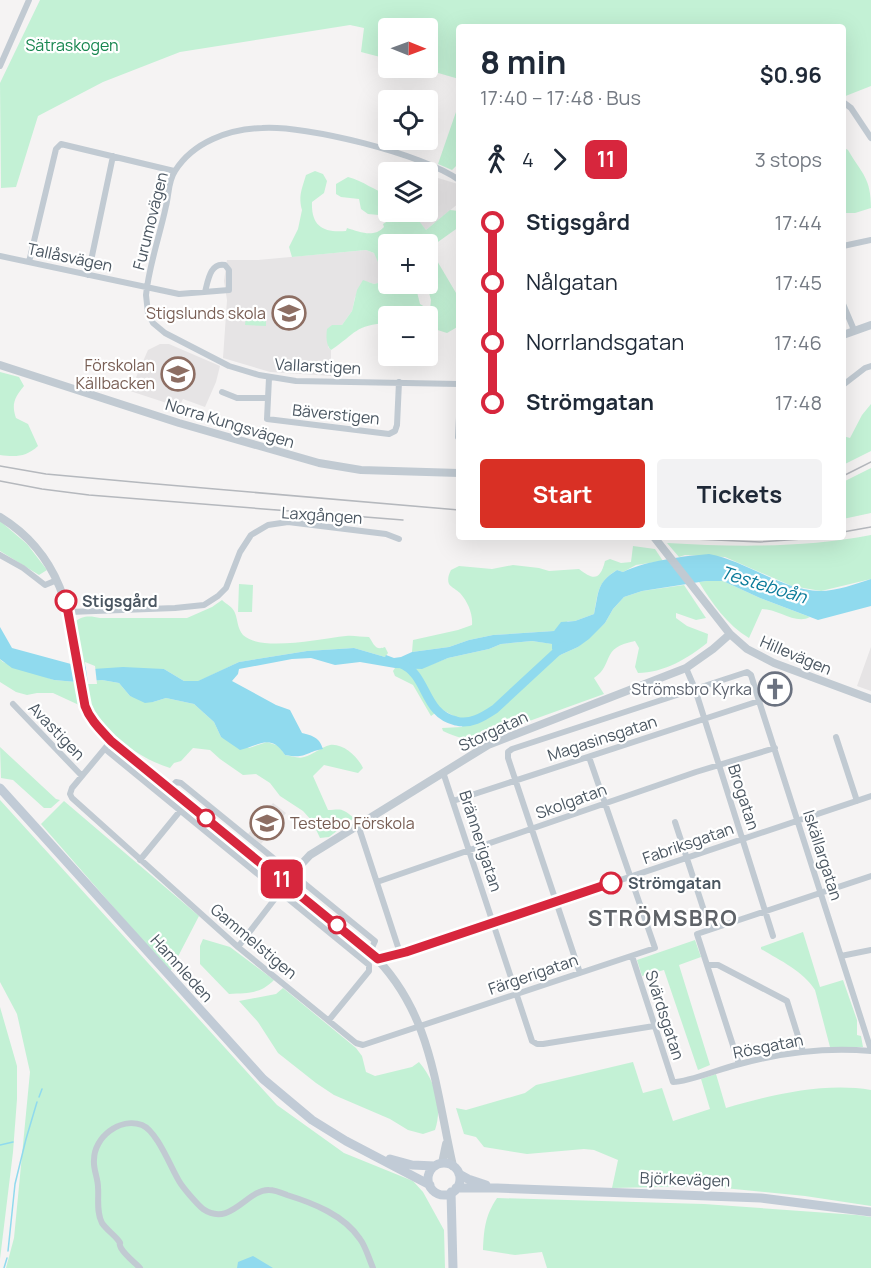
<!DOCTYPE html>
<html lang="en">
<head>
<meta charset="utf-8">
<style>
	:root { --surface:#fff; --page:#f2f2f3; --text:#1f2937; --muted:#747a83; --accent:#d93025 }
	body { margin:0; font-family:Manrope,sans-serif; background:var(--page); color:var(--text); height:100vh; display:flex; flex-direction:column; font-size:22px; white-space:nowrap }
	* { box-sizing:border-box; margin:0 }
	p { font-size:20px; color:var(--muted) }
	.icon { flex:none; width:33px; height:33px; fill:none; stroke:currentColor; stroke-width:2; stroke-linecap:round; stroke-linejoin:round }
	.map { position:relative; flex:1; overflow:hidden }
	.sheet { position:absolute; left:456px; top:24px; width:390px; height:516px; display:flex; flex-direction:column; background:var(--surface); border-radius:6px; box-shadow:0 6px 24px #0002 }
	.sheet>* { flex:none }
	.badge { padding:0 12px; border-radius:9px; font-size:21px; line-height:39px }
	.needle { width:39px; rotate:91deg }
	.controls { position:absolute; left:378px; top:18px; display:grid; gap:12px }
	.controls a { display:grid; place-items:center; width:60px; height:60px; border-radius:6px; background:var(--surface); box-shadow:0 6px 24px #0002; font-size:30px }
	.map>.badge { position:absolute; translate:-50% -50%; box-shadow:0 0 0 3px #fff }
	.legs { display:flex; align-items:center; gap:9px; height:66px; padding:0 24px; font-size:20px }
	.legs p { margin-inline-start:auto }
	.headline { display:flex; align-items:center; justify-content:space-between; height:102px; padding:0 24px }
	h1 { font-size:33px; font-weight:700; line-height:45px }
	.action { display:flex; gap:12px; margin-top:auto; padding:12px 24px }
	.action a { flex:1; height:69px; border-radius:6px; background:var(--accent); color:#fff; font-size:24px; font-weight:700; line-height:69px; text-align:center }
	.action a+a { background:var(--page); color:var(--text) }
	ul { padding:0 24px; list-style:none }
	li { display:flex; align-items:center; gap:21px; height:60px; font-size:22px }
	li i { display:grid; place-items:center; width:9px; height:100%; margin:0 8px; background:currentColor }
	li i::after { content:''; width:15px; height:15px; margin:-8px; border:4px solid; border-radius:50%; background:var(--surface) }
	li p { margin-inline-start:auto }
	li:first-child i { background:linear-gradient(#0000 50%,currentColor 0) }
	li:last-child i { background:linear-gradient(currentColor 50%,#0000 0) }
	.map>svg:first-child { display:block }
	.education { fill:#e6e4e5 }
	.green { fill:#c3f1d5; fill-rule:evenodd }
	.water { fill:#90daee }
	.pier { fill:#f5f3f3 }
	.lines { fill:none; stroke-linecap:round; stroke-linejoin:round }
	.stream { stroke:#90daee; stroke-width:1.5 }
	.river { stroke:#90daee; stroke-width:9 }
	.minor { stroke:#c1cad2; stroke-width:6 }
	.tertiary { stroke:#c1cad2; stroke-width:8 }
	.secondary { stroke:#c1cbd6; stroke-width:9 }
	.rail { stroke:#b5b8bd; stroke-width:1.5 }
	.line-1-casing { stroke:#fff; stroke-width:14 }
	.line-1 { stroke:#d7263d; stroke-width:9 }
	.stop-1-dot { fill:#fff; stroke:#d7263d; stroke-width:3 }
	.labels { text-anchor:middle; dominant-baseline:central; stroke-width:4.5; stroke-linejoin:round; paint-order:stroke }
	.park-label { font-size:16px; fill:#17864f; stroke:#fff }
	.street-label { font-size:16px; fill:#4a5661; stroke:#fff }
	.education-label { font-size:16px; fill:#785e54; stroke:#fff; text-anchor:end }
	.stop-label { font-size:16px; font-weight:bold; fill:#4a5661; stroke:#fff; text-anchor:start }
	.worship-label { font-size:16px; fill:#5b616d; stroke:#fff; text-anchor:end }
	.water-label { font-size:18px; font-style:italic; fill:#0c7c9b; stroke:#fff }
	.district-label { font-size:22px; font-weight:bold; letter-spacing:1.5px; fill:#5f6368; stroke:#fff }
</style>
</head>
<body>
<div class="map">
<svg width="871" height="1268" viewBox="0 0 871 1268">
	<rect width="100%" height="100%" fill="#f5f3f3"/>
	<!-- education -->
	<path class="education" d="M428 175 458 184 459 203 426 230 411 212H428Z
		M366 250 374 253 377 257 381 269 380 276 378 283 374 284 368 282 355 297 352 311 342 325H332L328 347 331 350V376L270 372 223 358 227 300 224 281 227 260H258Z
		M160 344H169L220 366 216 382 205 407 183 399 179 407 130 391 148 350Z
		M871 647V691L857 686Z
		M273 803 286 813 261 844 248 834Z"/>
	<!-- green -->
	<path class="green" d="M40 0H871V86L843 97V27H459V79L421 68H428V28H388V59L361 52 364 28 350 25 180 52 103 82 38 116 16 187 1 188 0 83Z
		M459 91V163L452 170 438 164 457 109Z
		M843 147 848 150C862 174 871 178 871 208L855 213H843Z
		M315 171 323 174 327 181 324 193 312 202C311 226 323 233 346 231L347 228C360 232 374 238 384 227L383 224 402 212 416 217 426 230 450 210 459 211V227L435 244 433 254 459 298V326L447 333 428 327V316H388V323C354 325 357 333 331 350 326 345 326 336 327 329L332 325H342L352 311 357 290 363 280 374 284 378 283 381 269 374 253 366 250 292 257 289 247 298 229 302 210C298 196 302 189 306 175ZM388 244H428V284H423L425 288 428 289 431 300 430 310 420 304 415 284H388Z
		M348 177C364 181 374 191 388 194V208L379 215 368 214 361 209 359 199 341 197 336 194V184Z
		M246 317 266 318V326L245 325Z
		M0 372 19 377 24 386C15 397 11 404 16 418L28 424 38 446C26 457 16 457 0 455Z
		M871 404V451L843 465V436L850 438 862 415Z
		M871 468V513L843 519V482Z
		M0 521 27 544 47 570 39 575 0 551Z
		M871 535V579L821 591 792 586 725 557 685 555 679 557 667 543C736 547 803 548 871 535Z
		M633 546 655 549 663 561 636 565 623 572 617 570C597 582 598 593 594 614L575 621H568L554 631 493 635 469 640 449 647 412 652 413 640 458 630 472 625C473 614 468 602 460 593 457 590 451 587 449 584 447 579 449 574 451 570L459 566 492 569 513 565 539 568 549 571 579 569C593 580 600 581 605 561L610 559 621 563 631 562Z
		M706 581H723L760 598 810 617C796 625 778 609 762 609L749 638C727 625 712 603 699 582Z
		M239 584 253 585 252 612H238Z
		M684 585 706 618 696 620 676 613V618L687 626 708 634 707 643C689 658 663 673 638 673L635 667 639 648 635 641C599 648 615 664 594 678L604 694 521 724 518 723V726C486 739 477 747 443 731L442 728 462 727 463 721 441 709 431 716 413 685 395 676 393 671 395 668H422L448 658 489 649 501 644 532 641 553 644 558 656 578 647 605 623 613 609 624 597 642 591Z
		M222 600C226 604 233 607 235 613 238 620 237 628 243 635 261 652 318 639 346 636 353 635 361 637 369 637 374 644 375 651 385 647L388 653 385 657 354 648 307 651 239 662 199 681H184L164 669H93L82 665 75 622C82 615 91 616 100 618H187L212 607Z
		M0 659 3 662 54 680 76 682 79 705 53 693H37L27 695 16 692 0 682Z
		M102 680 119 683 130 696 153 702 166 698 194 704 214 722 221 737 249 748 267 742 279 746 285 755C291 756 299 759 304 757 313 755 321 747 330 745 343 743 358 757 363 768L358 773 324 765 313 776 328 810C342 809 342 808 354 818L329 837 320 838 312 821 303 811 280 796 270 783 256 774 243 775 220 759 210 750 193 748 181 761 174 763 170 768C140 759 109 735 93 708 88 700 87 690 85 681Z
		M0 747 56 799 60 800 51 808H44L13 780 1 778Z
		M0 800 277 1105 344 1153 413 1181 423 1192 444 1230 445 1268H6L14 1238 30 1072 17 1014 0 982Z
		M64 801 199 916 170 972 41 824Z
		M803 932 820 987 843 980 857 1020V1035L861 1036 863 1047H830L815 990C803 971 779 960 761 949V947Z
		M203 939 230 947 274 980C260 994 249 993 229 994L200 964V946Z
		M695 940 701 957 679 965 710 1065 698 1070 664 970 642 976 637 960Z
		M283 988 356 1048 362 1056 366 1072 375 1076 412 1067 419 1062C435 1081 443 1106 435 1130L423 1134 408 1130 390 1119 334 1095 316 1083 278 1053 258 1022 239 1001 276 994Z
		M0 1007 17 1066V1099L13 1152 0 1259Z
		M633 1062 643 1093 662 1088 673 1121 710 1109 701 1079 716 1074 726 1108C771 1095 824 1082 871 1090V1206L805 1196 704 1186 612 1188 618 1160 594 1150 584 1149 527 1154 484 1147 476 1137 464 1134 456 1108 466 1110 525 1093 536 1085Z
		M497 1198 704 1204 857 1215 871 1217V1268H547L542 1252 515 1255 483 1250C484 1229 485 1216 497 1198Z"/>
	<!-- water -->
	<path class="water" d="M709 554C747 561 781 590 820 591 837 591 855 584 871 579V606L818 620 760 598 723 581H706L642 591 624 597 613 609 605 623 589 639 578 647 558 656 552 649V644L532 641 501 644 489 649 448 658 422 669 395 668 360 662 335 665 311 658 292 659 239 669 238 674 232 681 276 705 290 710 302 733C313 736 319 737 323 749 305 752 307 759 285 755 271 733 260 745 240 750L221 737 214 722 194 704 166 698 153 702 145 703 130 696 119 683 102 680 76 682 54 680 12 668 0 659V627L12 648 71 664 82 665 93 669 123 667 164 669 184 681H198L239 662 307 651 354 648 385 657 386 655 394 658 401 657 412 652 449 647 469 640 493 635 554 631 561 622 575 621 594 614C599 592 596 583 617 570L623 572C645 561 684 556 709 554Z
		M253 1256 273 1268H237L238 1262Z"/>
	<!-- pier -->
	<path class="pier" d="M85 662 95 666 97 684H88Z"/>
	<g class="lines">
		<!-- stream -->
		<path class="stream" d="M39 1097 42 1089
			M0 1145 13 1142
			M8 1251 15 1184 26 1139 37 1102
			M4 1268 7 1258"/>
		<!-- river -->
		<path class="river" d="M400 663C429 675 422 713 456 721 470 725 483 717 495 709L563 646"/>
		<!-- minor -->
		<path class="minor" d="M0 66 29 0
			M399 100 402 94
			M843 102 851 108 871 138
			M385 149 388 135
			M459 180C423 154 306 125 262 128 229 129 193 142 175 171 168 181 169 195 166 206 160 235 149 265 146 295L148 313 153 323 165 333 229 366 259 375 296 381 459 384
			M843 246 871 240
			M0 256 179 294 229 290V270L225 265C210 262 208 281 205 292
			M29 262 56 149 61 144 174 171
			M88 275 113 156
			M843 304 854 330
			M269 378 267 419 389 434 395 431 397 425 399 382
			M843 385 865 368 871 366
			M222 392 237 398H267
			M458 437 459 417
			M0 555 23 568 45 585 57 580
			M69 612 175 608 204 605 218 596 226 588 240 552 251 535 268 525 288 522 386 534 399 539
			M686 668 695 689 773 936
			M13 704 82 776
			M836 737 857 801
			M111 741 72 788 70 794 72 798 238 947 356 1043 363 1045 655 948 589 757
			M105 749 369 965V971L329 1020
			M443 772 532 1041 537 1044H543L654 1026
			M170 789 176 782 181 783 375 941 370 952
			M453 801 759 701
			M675 822 710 929
			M358 825 400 953
			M140 860 180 811
			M377 882 696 772 775 748
			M238 947 287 883
			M632 956 673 1082C689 1082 719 1069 736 1065 779 1053 826 1047 871 1051
			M841 956 871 950
			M378 959 406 952 871 796
			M707 965H718L787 1001 803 1052
			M580 973 508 758V752L512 749 747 672 751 675 759 701 871 1050
			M739 1064 697 934 871 876
			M140 1268C134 1262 125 1255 121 1248 117 1240 123 1246 118 1240 113 1234 106 1229 102 1223 96 1212 99 1198 98 1187 98 1178 93 1169 94 1160 94 1137 120 1117 142 1125 157 1131 171 1168 179 1181 183 1188 197 1204 203 1209 231 1228 247 1189 269 1190 275 1190 282 1193 287 1195 313 1203 344 1215 360 1239 366 1247 369 1259 373 1268"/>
		<!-- tertiary -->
		<path class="tertiary" d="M843 335 871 325
			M0 365 179 423 319 463 361 470 459 473
			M0 517C72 561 72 633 85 706 90 721 101 730 111 741L370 952C432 1011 435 1087 453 1166
			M654 537 730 634 747 649 774 663 871 699
			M287 883 295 871 310 855 488 745 686 668 713 649 730 634
			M442 1163 446 1144"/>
		<!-- secondary -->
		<path class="secondary" d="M0 788 263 1079 312 1120 346 1141 430 1185
			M390 1159 412 1165 435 1166
			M428 1179a16 16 0 1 1 32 0a16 16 0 1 1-32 0Z
			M459 1174 468 1179 486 1185
			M456 1188H497L761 1198 871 1212
			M451 1192 453 1268"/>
		<!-- rail -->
		<path class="rail" d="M0 466 46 474 145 483 459 510
			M843 476 871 462
			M0 481 42 489 89 495 403 520
			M843 532 871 527
			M650 537 760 542 832 537"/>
	</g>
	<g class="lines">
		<!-- line-1 casing -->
		<g class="line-1-casing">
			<path id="line-1" d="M66 601 85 706C90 720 101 730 111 741L378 959 406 952 611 883"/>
		</g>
		<!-- line-1 -->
		<use href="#line-1" class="line-1"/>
	</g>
	<!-- icons -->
	<defs>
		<g id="school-ring" transform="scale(1.725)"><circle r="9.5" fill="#fff" stroke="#8d6e63" stroke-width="1.5"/><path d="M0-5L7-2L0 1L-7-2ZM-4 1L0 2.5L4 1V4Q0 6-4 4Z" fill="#8d6e63"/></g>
		<g id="church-ring" transform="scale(1.725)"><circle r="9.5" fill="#fff" stroke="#6b7280" stroke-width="1.5"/><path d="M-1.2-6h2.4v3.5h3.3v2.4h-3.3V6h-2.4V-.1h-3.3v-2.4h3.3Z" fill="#6b7280"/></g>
	</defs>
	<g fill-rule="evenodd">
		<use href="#school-ring" x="289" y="313"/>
		<use href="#school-ring" x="178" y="374"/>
		<use href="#church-ring" x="775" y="689"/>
		<use href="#school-ring" x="267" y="823"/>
	</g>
	<!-- markers -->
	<g class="stop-1-dot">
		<circle cx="66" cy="601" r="10"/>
		<circle cx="206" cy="818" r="8"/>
		<circle cx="611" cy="883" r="10"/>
		<circle cx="337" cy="925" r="8"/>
	</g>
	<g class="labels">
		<!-- park labels -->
		<g class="park-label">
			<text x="72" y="45">Sätraskogen</text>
		</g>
		<!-- street labels -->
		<g class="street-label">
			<text transform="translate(150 221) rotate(-76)">Furumovägen</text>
			<text transform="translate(70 257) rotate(12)">Tallåsvägen</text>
			<text transform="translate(318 366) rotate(3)">Vallarstigen</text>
			<text transform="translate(336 414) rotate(6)">Bäverstigen</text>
			<text transform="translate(230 423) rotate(17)">Norra Kungsvägen</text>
			<text transform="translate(322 515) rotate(4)">Laxgången</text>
			<text transform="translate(796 655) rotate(23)">Hillevägen</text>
			<text transform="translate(57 731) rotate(46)">Avastigen</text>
			<text transform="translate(493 731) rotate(-25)">Storgatan</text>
			<text transform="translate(602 738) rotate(-18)">Magasinsgatan</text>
			<text transform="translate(744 797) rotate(72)">Brogatan</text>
			<text transform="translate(571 801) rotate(-20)">Skolgatan</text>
			<text transform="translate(481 841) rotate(72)">Brännerigatan</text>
			<text transform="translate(688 843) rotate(-19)">Fabriksgatan</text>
			<text transform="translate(823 855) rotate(72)">Iskällargatan</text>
			<text transform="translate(254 941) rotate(40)">Gammelstigen</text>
			<text transform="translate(182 968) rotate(48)">Hamnleden</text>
			<text transform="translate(533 974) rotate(-19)">Färgerigatan</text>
			<text transform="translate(665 1015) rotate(72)">Svärdsgatan</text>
			<text transform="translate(768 1046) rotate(-11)">Rösgatan</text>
			<text transform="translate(685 1179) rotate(2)">Björkevägen</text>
		</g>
		<!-- education labels -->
		<g class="education-label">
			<text x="266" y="313">Stigslunds skola</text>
			<text x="155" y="365">Förskolan<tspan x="155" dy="18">Källbacken</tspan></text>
			<text x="290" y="823" text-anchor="start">Testebo Förskola</text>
		</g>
		<!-- stop labels -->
		<g class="stop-label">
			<text x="82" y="601">Stigsgård</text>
			<text x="628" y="883">Strömgatan</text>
		</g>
		<!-- worship labels -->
		<g class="worship-label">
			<text x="752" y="689">Strömsbro Kyrka</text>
		</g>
		<!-- water labels -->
		<g class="water-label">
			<text transform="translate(764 584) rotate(17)">Testeboån</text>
		</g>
		<!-- district labels -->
		<g class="district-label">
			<text x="663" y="918">STRÖMSBRO</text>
		</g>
	</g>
</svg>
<div class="controls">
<a><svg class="needle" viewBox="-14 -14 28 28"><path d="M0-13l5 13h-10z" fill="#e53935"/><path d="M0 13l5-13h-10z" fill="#747a83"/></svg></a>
<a><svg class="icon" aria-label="locate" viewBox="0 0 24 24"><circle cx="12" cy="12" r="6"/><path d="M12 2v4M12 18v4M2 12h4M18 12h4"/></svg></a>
<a><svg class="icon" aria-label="layers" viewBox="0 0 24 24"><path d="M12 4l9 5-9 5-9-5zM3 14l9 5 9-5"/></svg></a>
<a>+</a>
<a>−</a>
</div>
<b class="badge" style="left:282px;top:879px;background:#d7263d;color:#fff">11</b>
<section class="sheet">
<div class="headline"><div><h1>8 min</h1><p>17:40 – 17:48 · Bus</p></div><b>$0.96</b></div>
<div class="legs"><svg class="icon" aria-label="walk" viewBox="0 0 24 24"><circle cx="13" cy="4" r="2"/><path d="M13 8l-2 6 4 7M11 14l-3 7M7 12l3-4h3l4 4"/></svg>4<svg class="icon" aria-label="forward" viewBox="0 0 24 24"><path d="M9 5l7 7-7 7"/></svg><b class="badge" style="background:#d7263d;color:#fff">11</b><p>3 stops</p></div>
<ul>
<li><i style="color:#d7263d"></i><b>Stigsgård</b><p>17:44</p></li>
<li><i style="color:#d7263d"></i><span>Nålgatan</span><p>17:45</p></li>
<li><i style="color:#d7263d"></i><span>Norrlandsgatan</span><p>17:46</p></li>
<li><i style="color:#d7263d"></i><b>Strömgatan</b><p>17:48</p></li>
</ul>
<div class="action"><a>Start</a><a>Tickets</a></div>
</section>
</div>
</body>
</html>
